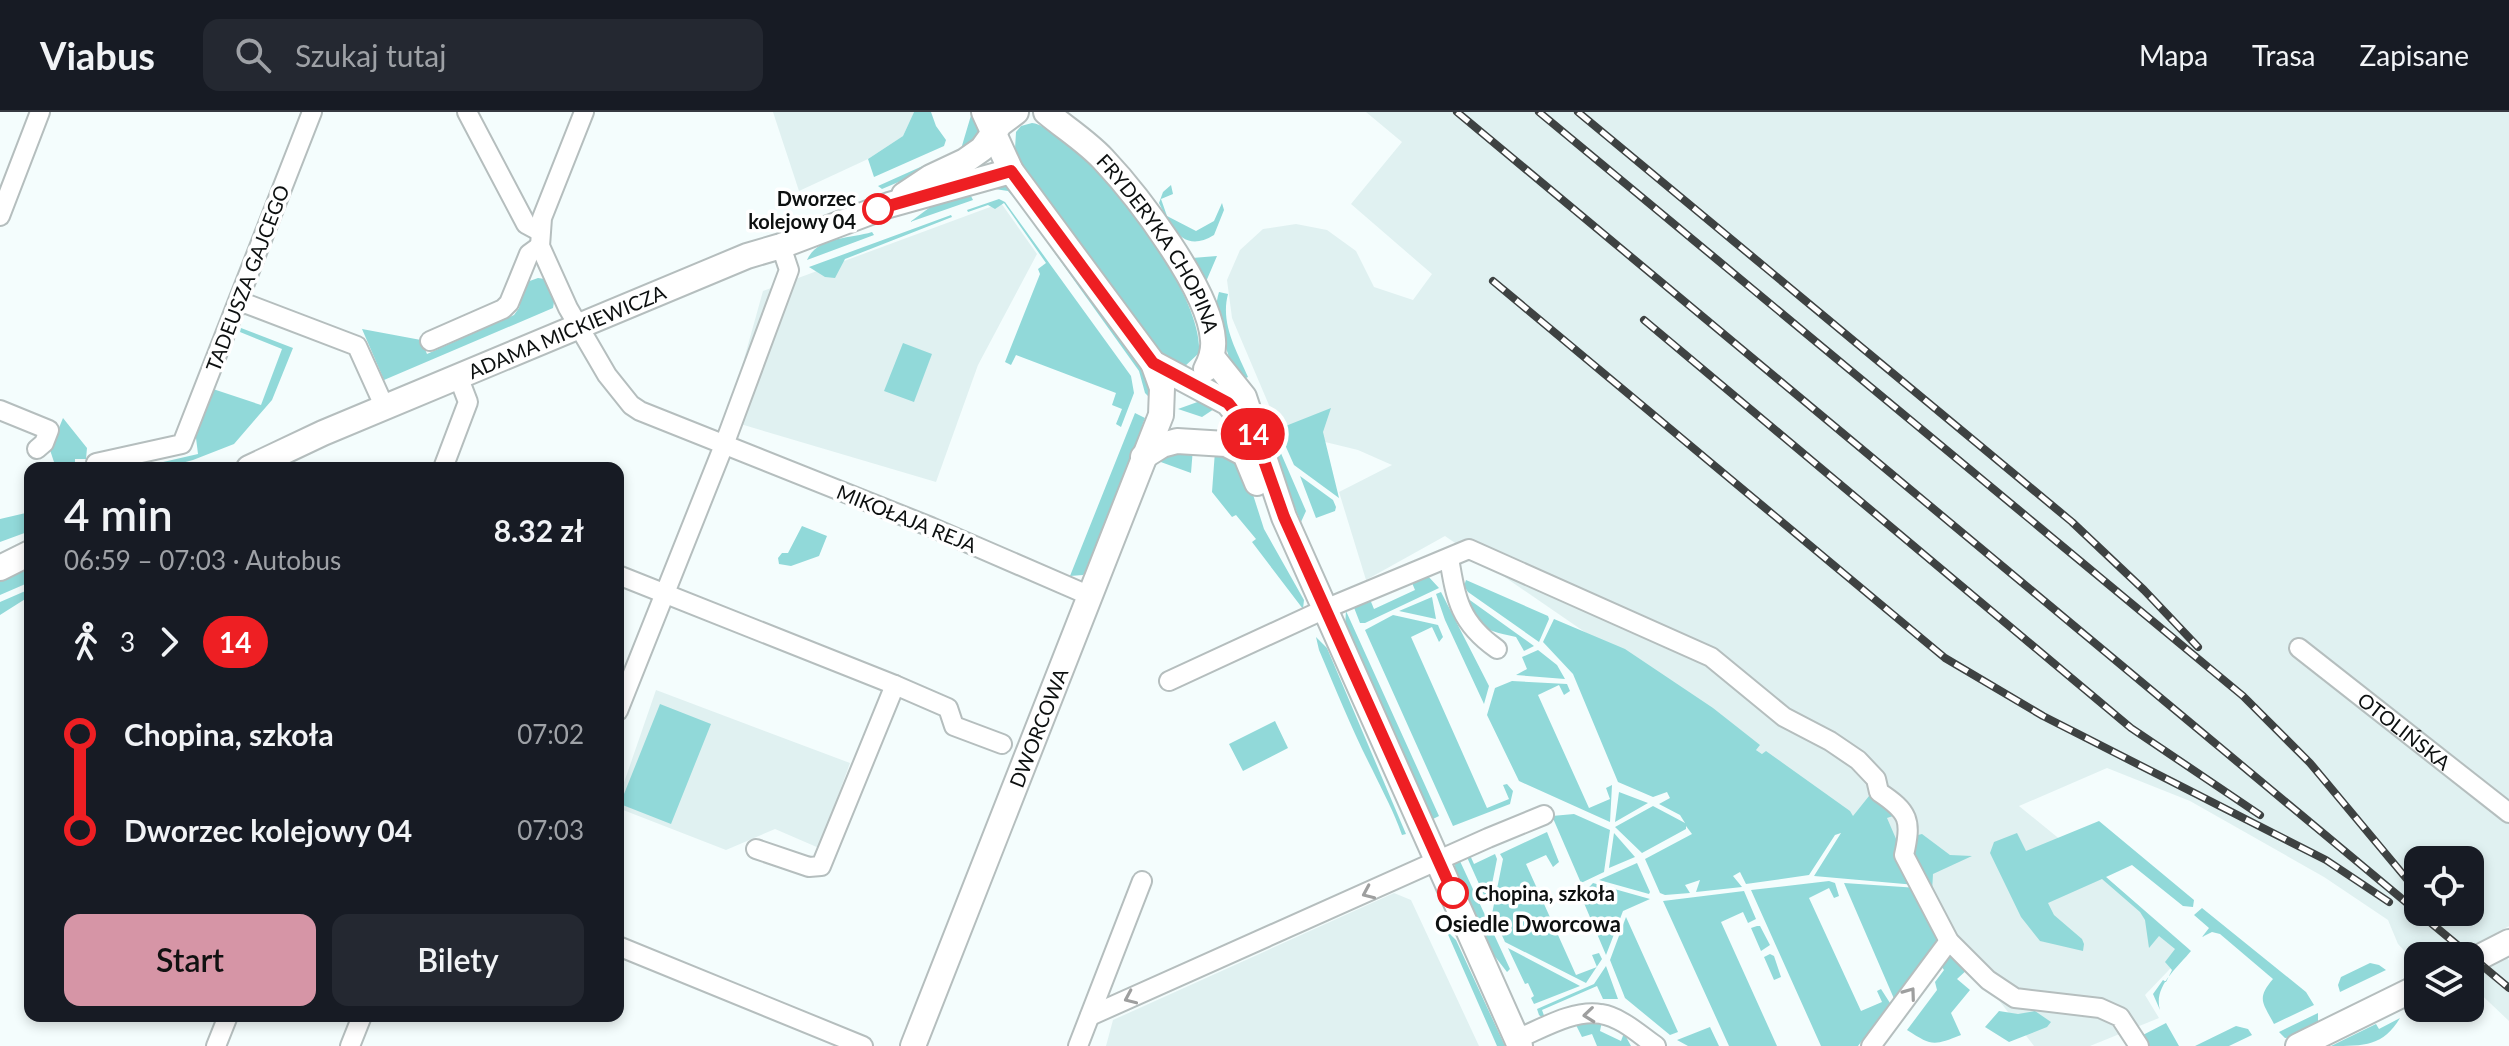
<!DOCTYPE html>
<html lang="pl">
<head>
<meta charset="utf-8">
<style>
	:root { --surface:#171b24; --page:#242831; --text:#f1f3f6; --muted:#9ea1a6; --line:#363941; --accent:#d695a6 }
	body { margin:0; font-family:Lato,sans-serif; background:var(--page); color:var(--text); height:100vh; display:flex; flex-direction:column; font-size:30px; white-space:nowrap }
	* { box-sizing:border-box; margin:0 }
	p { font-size:26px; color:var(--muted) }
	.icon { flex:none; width:44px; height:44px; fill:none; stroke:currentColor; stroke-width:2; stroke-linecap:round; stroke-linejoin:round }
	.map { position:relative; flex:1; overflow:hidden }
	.details { position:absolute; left:24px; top:350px; width:600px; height:560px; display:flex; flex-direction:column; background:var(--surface); border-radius:16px; box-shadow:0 4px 12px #0003 }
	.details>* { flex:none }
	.badge { padding:0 16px; border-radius:26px; font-size:28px; line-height:52px }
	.buttons { position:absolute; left:2404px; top:734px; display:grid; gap:16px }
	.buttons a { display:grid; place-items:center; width:80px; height:80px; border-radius:16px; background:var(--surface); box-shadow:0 4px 12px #0003; font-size:40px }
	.map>.badge { position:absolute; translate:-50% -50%; box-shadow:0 0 0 4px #fff }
	.legs { display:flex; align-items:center; gap:12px; height:88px; padding:0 40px; font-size:26px }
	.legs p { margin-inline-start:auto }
	.overview { display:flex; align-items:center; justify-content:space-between; height:136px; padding:0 40px }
	h1 { font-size:44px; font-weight:600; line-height:60px }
	.action { display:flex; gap:16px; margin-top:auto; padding:16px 40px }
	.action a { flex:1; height:92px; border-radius:16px; background:var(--accent); color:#111; font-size:32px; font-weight:600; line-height:92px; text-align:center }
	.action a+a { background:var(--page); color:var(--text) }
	ul { padding:0 40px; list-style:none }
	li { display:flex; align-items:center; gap:28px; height:96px; font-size:30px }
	li i { display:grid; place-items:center; width:12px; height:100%; margin:0 10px; background:currentColor }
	li i::after { content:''; width:20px; height:20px; margin:-10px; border:6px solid; border-radius:50%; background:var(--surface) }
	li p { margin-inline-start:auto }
	li:first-child i { background:linear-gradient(#0000 50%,currentColor 0) }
	li:last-child i { background:linear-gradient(currentColor 50%,#0000 0) }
	header { display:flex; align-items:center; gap:48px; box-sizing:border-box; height:112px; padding:0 40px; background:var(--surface); border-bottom:2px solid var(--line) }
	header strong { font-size:38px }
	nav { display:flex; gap:44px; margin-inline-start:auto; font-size:28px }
	.search { width:560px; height:72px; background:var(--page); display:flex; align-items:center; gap:20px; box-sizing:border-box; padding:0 28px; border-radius:16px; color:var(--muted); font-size:30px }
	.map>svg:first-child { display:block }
	.built { fill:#e0f1f1; fill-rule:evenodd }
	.green { fill:#91d9d9 }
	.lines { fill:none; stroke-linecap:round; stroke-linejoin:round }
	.street-casing { stroke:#b5bebe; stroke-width:22 }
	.secondary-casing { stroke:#b5bebe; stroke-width:28 }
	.street { stroke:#fff; stroke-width:18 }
	.secondary { stroke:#fff; stroke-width:24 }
	.rail-casing { stroke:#3e4242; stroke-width:8 }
	.rail { stroke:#fff; stroke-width:5; stroke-dasharray:15; stroke-linecap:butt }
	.oneway { stroke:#9e9f9f }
	.line-1-casing { stroke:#fff; stroke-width:18 }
	.line-1 { stroke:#ee1f23; stroke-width:12 }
	.stop-1-dot { fill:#fff; stroke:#ee1f23; stroke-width:4 }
	.labels { text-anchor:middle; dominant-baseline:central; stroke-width:7; stroke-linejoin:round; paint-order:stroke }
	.stop-label { font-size:20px; font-weight:bold; fill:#0d1010; stroke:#fff; text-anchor:end }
	.street-label { font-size:20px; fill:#0d1010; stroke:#fff }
	.neighbourhood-label { font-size:22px; font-weight:bold; fill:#0d1010; stroke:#fff }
</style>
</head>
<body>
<header>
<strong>Viabus</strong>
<div class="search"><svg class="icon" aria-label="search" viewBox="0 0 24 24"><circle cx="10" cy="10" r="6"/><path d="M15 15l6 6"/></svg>Szukaj tutaj</div>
<nav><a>Mapa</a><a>Trasa</a><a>Zapisane</a></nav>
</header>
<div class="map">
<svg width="2509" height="934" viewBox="0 0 2509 934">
	<rect width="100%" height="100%" fill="#f4fdfd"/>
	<!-- built -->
	<path class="built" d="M773 0H914L903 24 868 47 799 79Z
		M1366 0H2509V814L2485 828 2509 848V909L2470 872V844H2418V853L2398 832 2388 808 2324 765 2190 689 2107 656 2019 694 2106 765 2189 837 2145 883 2159 906 2090 934H2034L1864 712 1445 424 1366 468 1339 380 1392 353 1358 338 1280 319 1232 206 1227 168 1240 138 1263 117 1296 112 1327 118 1356 139 1374 175 1413 188 1432 162 1351 92 1402 30ZM2418 748H2470V800H2418Z
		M1001 91 1037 142 978 253 936 370 727 308 763 179Z
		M656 578 850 651 819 736 775 717 726 738 618 696V688Z
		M1394 781 1411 788 1479 934H1106L1113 908Z"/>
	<!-- green -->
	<path class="green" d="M914 0H931L936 14 946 28 944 34 874 65 868 47 903 24Z
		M972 0H977C980 12 980 19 975 31L961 37Z
		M1032 11C1041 12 1045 17 1053 22 1069 32 1083 42 1096 56 1131 93 1203 190 1199 241L1183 256 1169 253 1019 48 1015 37 1016 20 1021 14Z
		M945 44 948 49 882 77 878 74Z
		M1002 73 1012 78 1145 259 1151 287 1145 281 1139 259 1021 94 1008 79 988 76Z
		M1171 73 1173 82 1161 87 1167 104 1196 119 1214 109 1222 91 1224 98 1214 123C1183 142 1171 115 1159 91L1163 80Z
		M969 80 973 88 910 110 933 93Z
		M999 87 1005 90 1131 264 1134 281 1121 315 1116 312 1122 297 1112 293 1116 281 1016 243 1011 253 1005 250 1040 162 1038 157 1046 151 1004 91 995 97 988 93 968 100 967 98Z
		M951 103 952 105 845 147 835 166 825 165 809 155Z
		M872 120 874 123 807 148C818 124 850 127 872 120Z
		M1217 144 1202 179 1192 146Z
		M538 166 545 167 557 188 554 190 553 196 384 268 362 217 421 228 427 242 514 203 519 196 524 171Z
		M1219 180 1228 182C1220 212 1237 239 1248 265L1238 270C1232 258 1231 251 1227 239 1220 217 1212 203 1219 180Z
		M241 216 293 236 272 288 234 332 193 348 163 356H137L198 342 195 318 213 277 261 293 282 237 240 220Z
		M903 231 932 242 914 290 884 279Z
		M1254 279 1306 399 1301 410 1248 282Z
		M1203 288 1220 293 1202 305 1178 297Z
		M1331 296 1323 320 1339 386 1294 353 1278 317Z
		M1135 301 1145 306 1092 455 1083 463 1070 464Z
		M63 306 87 336 86 347H75V350H69V355L56 356 50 338Z
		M1193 336 1191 361 1158 349 1127 418 1156 346Z
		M1215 339 1230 345 1241 355 1248 367 1264 417 1304 488 1303 497 1252 430 1256 427 1236 403 1232 405 1212 380Z
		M1300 364 1333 388 1336 395 1335 399 1316 406Z
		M30 400V419L0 430V407Z
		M802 414 827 424 819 444 791 454 779 452 778 446 782 441H788Z
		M30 452V470L0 483V462Z
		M1427 463 1439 476 1365 511H1360L1353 493 1369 485 1374 497 1415 478 1410 466Z
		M1466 468 1548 504 1549 507 1539 530 1468 480 1464 474Z
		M30 477V484L0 503V490Z
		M1441 480 1489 574 1484 592 1445 508 1436 482Z
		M1460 481 1534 534 1524 539 1516 525C1480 517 1475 515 1460 481Z
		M1432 485 1436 507 1399 499Z
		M1346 499 1439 704 1431 708 1345 514Z
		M1393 503 1438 513 1443 525 1439 530 1432 515 1411 525 1487 696 1509 687 1503 673 1507 672 1513 679 1510 692 1453 714 1365 518Z
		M1554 507 1625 537 1713 596 1760 633 1756 638 1762 642 1766 639 1850 699 1853 704 1869 684 1877 686 1899 702 1887 706 1916 773 1814 764 1841 721 1835 723 1809 763 1746 772 1740 760 1733 764 1742 775 1696 780 1700 768 1685 773 1690 781 1665 783 1660 781 1645 747 1692 722 1686 714V717L1642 741 1615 715 1653 694 1685 711 1680 703 1659 692 1670 686 1667 680 1653 685 1618 670 1573 562 1543 530Z
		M1316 525 1327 536 1406 722 1402 723C1394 700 1383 680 1372 657 1352 618 1336 578 1319 538Z
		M1538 538 1557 553 1565 567 1516 563 1527 557 1522 545Z
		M1512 569 1567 572 1570 579 1564 583 1559 573 1538 583 1589 696 1610 687 1606 676 1612 673 1610 710 1519 669 1487 603 1495 576Z
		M660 592 711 612 671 712 620 692Z
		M1275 609 1288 636 1243 659 1229 632Z
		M1619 680 1648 691 1615 710Z
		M1574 702 1610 718 1604 760 1581 771 1552 704Z
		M2099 709 2194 788 2193 795 2183 794 2132 753 2106 765 2191 839C2177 856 2153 875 2160 898L2153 882 2163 868 2166 870 2172 858 2165 850 2175 837 2159 824 2149 836 2145 808 2140 800 2102 767 2048 791 2054 803 2082 827 2084 832 2083 839 2040 829 2021 805 1990 741 1994 730 2017 721 2026 739Z
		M1547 720 1559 750 1553 755 1546 743 1526 752 1576 863 1597 855 1592 843 1599 841 1602 847 1586 871 1505 830 1492 802 1503 747 1500 742Z
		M1614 721 1635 745 1609 756Z
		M1922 722 1950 743 1972 744 1933 762 1932 780 1907 742 1918 723Z
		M1469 741 1474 752 1495 742 1497 747 1488 792 1466 743Z
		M1459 747 1510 857 1507 860 1493 842 1455 757V750Z
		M1637 751 1650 780 1649 782 1599 768Z
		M1829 769 1835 771 1839 784 1834 786 1829 776 1809 786 1861 899 1882 890 1877 879 1881 877 1890 891 1858 934H1821L1751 778Z
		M1593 771 1650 787 1623 799 1606 843 1581 784Z
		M1844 771 1918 776 1943 830 1895 889Z
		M1744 779 1756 807 1748 811 1743 800 1721 810 1777 934H1729L1663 789Z
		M2202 796 2306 880 2314 893 2274 912C2263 891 2256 887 2273 867L2220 822 2212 820 2202 825 2209 816 2194 803Z
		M1626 805 1678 920 1670 923 1625 886 1610 848Z
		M1757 814H1760L1770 833 1761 839 1751 816Z
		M1446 818 1456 828 1505 934H1497Z
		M1508 836 1580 874 1534 892 1531 886 1534 884 1528 871 1525 872Z
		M1950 839 1969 856 1957 867 1970 878 1951 901 1961 923C1933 934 1932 934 1907 918L1937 878 1935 870 1944 858 1939 851Z
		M1770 842 1774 844 1781 865 1774 868 1764 845Z
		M2370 851 2379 853 2386 858 2340 880 2338 873 2341 865Z
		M1606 854 1618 887H1603L1597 874 1542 898 1546 909 1539 903 1537 897 1594 872Z
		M1999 899 2018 902 2035 899 2051 910 2047 915 2009 930 1985 915Z
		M2318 901V911L2295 925 2285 926 2279 920Z
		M2400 906C2383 934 2365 934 2331 934L2376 912 2379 917Z
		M1602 909 1600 919 1621 929 1624 921 1631 934H1597L1592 922 1582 925 1575 911Z
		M2166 911 2179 934H2148L2141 924Z
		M2236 914 2248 917 2252 923 2229 934H2195Z
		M1710 915 1719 934H1688L1677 928Z"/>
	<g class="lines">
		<!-- street casing -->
		<g class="street-casing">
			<g id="street">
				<path d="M467 0 526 112 539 119"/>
				<path d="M584 0 542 106 540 134 568 196 607 263 631 293 640 299 931 415 1088 483"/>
				<path d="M0 104 40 0"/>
				<path d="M239 189 357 234 385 296"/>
				<path d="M430 229 503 197 509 191 529 142 540 134"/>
				<path d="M0 298 49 318 44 331 37 337"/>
				<path d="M96 351 182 332 312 0"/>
				<path d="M443 356 468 290 458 264"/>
				<path d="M1449 446C1456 488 1460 511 1497 537"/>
				<path d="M618 463 895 573"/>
				<path id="s1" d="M2299 536 2509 701"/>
				<path d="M1169 569 1325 497 1469 437 1711 545 1784 605 1830 629 1858 648 1876 667 1879 680C1909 700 1912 708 1904 743L1949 829 1988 868 2015 886 2100 896 2120 905 2139 934"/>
				<path d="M618 599 724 333 789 158 781 134"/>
				<path d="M756 737 809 755 821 754 895 573 948 596 954 614 1002 632"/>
				<path d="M618 834 863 934"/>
				<path d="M1090 904 1488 726 1544 703"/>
				<path d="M1517 927C1541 917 1574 897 1601 902 1621 905 1640 923 1656 934"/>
				<path d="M216 934 228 904"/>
				<path d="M350 934 362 904"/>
				<path d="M1078 934 1142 769"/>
				<path d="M1871 934 1949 829"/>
			</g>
		</g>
		<!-- secondary casing -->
		<g class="secondary-casing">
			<g id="secondary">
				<path d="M984 0 1011 59 1153 251 1228 291 1248 315"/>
				<path id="s2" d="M1046 0C1065 16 1086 29 1103 47 1137 83 1210 178 1213 228 1214 239 1211 248 1206 257"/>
				<path d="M904 83 931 65 965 49 982 37 1000 12 1016 0"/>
				<path d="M1212 245 1244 285 1284 405 1520 934"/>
				<path d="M1143 345 1162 333 1177 329 1226 332 1245 342 1257 371"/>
				<path id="s3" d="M249 356 323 321 747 144 781 134 889 93 1011 59"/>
				<path d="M0 456 30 441"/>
				<path d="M2470 850 2509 830"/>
				<path id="s4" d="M913 934 1161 303 1162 276 1153 251"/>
				<path d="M2298 934 2418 875"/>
			</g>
		</g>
		<!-- street -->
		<use href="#street" class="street"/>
		<!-- secondary -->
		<use href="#secondary" class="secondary"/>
		<!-- rail casing -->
		<g class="rail-casing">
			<path id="rail" d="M1457 0 2509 876
				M1539 0 2243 584 2310 651 2411 772
				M1578 0 2072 410 2144 478 2198 535
				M1493 169 1945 546 2043 604 2326 748 2389 790
				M1644 208 2131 616 2260 703"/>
		</g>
		<!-- rail -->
		<use href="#rail" class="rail"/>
	</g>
	<!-- one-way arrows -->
	<defs><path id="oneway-chevron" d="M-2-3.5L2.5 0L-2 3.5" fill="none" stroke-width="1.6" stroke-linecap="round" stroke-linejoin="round" transform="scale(2)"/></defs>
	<g class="oneway">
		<use href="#oneway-chevron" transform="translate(1368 781) rotate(156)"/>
		<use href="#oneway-chevron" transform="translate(1910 881) rotate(-54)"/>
		<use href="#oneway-chevron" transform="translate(1130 886) rotate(156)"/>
		<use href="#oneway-chevron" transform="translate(1589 903) rotate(174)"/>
	</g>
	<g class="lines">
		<!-- line-1 casing -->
		<g class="line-1-casing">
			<path id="line-1" d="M878 97 1011 59 1153 251 1228 291 1256 326 1284 405 1453 781"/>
		</g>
		<!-- line-1 -->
		<use href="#line-1" class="line-1"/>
	</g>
	<!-- markers -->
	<g class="stop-1-dot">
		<circle cx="878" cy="97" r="14"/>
		<circle cx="1453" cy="781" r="14"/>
	</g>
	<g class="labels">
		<!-- stop labels -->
		<g class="stop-label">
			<text x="856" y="86">Dworzec<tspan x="856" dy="23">kolejowy 04</tspan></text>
			<text x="1475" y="781" text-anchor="start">Chopina, szkoła</text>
		</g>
		<!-- street labels -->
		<g class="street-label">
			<text stroke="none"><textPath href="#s2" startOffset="176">FRYDERYKA CHOPINA</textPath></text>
			<text transform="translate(247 166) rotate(-69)">TADEUSZA GAJCEGO</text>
			<text stroke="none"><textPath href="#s3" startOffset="346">ADAMA MICKIEWICZA</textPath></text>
			<text transform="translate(907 406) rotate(22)">MIKOŁAJA REJA</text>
			<text stroke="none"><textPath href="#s4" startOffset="342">DWORCOWA</textPath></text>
			<text stroke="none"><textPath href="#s1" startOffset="134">OTOLIŃSKA</textPath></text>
		</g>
		<!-- neighbourhood labels -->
		<g class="neighbourhood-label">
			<text x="1528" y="811">Osiedle Dworcowa</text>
		</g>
	</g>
</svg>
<div class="buttons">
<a><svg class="icon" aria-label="locate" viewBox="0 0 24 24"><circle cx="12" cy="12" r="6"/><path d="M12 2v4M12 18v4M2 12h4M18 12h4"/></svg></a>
<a><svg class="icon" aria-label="layers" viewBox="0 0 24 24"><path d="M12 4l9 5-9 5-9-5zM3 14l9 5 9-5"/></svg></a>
</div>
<b class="badge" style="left:1253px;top:322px;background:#ee1f23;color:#fff">14</b>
<section class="details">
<div class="overview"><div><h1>4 min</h1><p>06:59 – 07:03 · Autobus</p></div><b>8.32 zł</b></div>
<div class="legs"><svg class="icon" aria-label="walk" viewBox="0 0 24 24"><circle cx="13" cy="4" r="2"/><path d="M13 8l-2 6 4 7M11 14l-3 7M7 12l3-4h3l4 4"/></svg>3<svg class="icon" aria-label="forward" viewBox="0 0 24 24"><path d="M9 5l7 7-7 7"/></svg><b class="badge" style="background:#ee1f23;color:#fff">14</b></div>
<ul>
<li><i style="color:#ee1f23"></i><b>Chopina, szkoła</b><p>07:02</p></li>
<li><i style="color:#ee1f23"></i><b>Dworzec kolejowy 04</b><p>07:03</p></li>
</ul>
<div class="action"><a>Start</a><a>Bilety</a></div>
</section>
</div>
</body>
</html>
